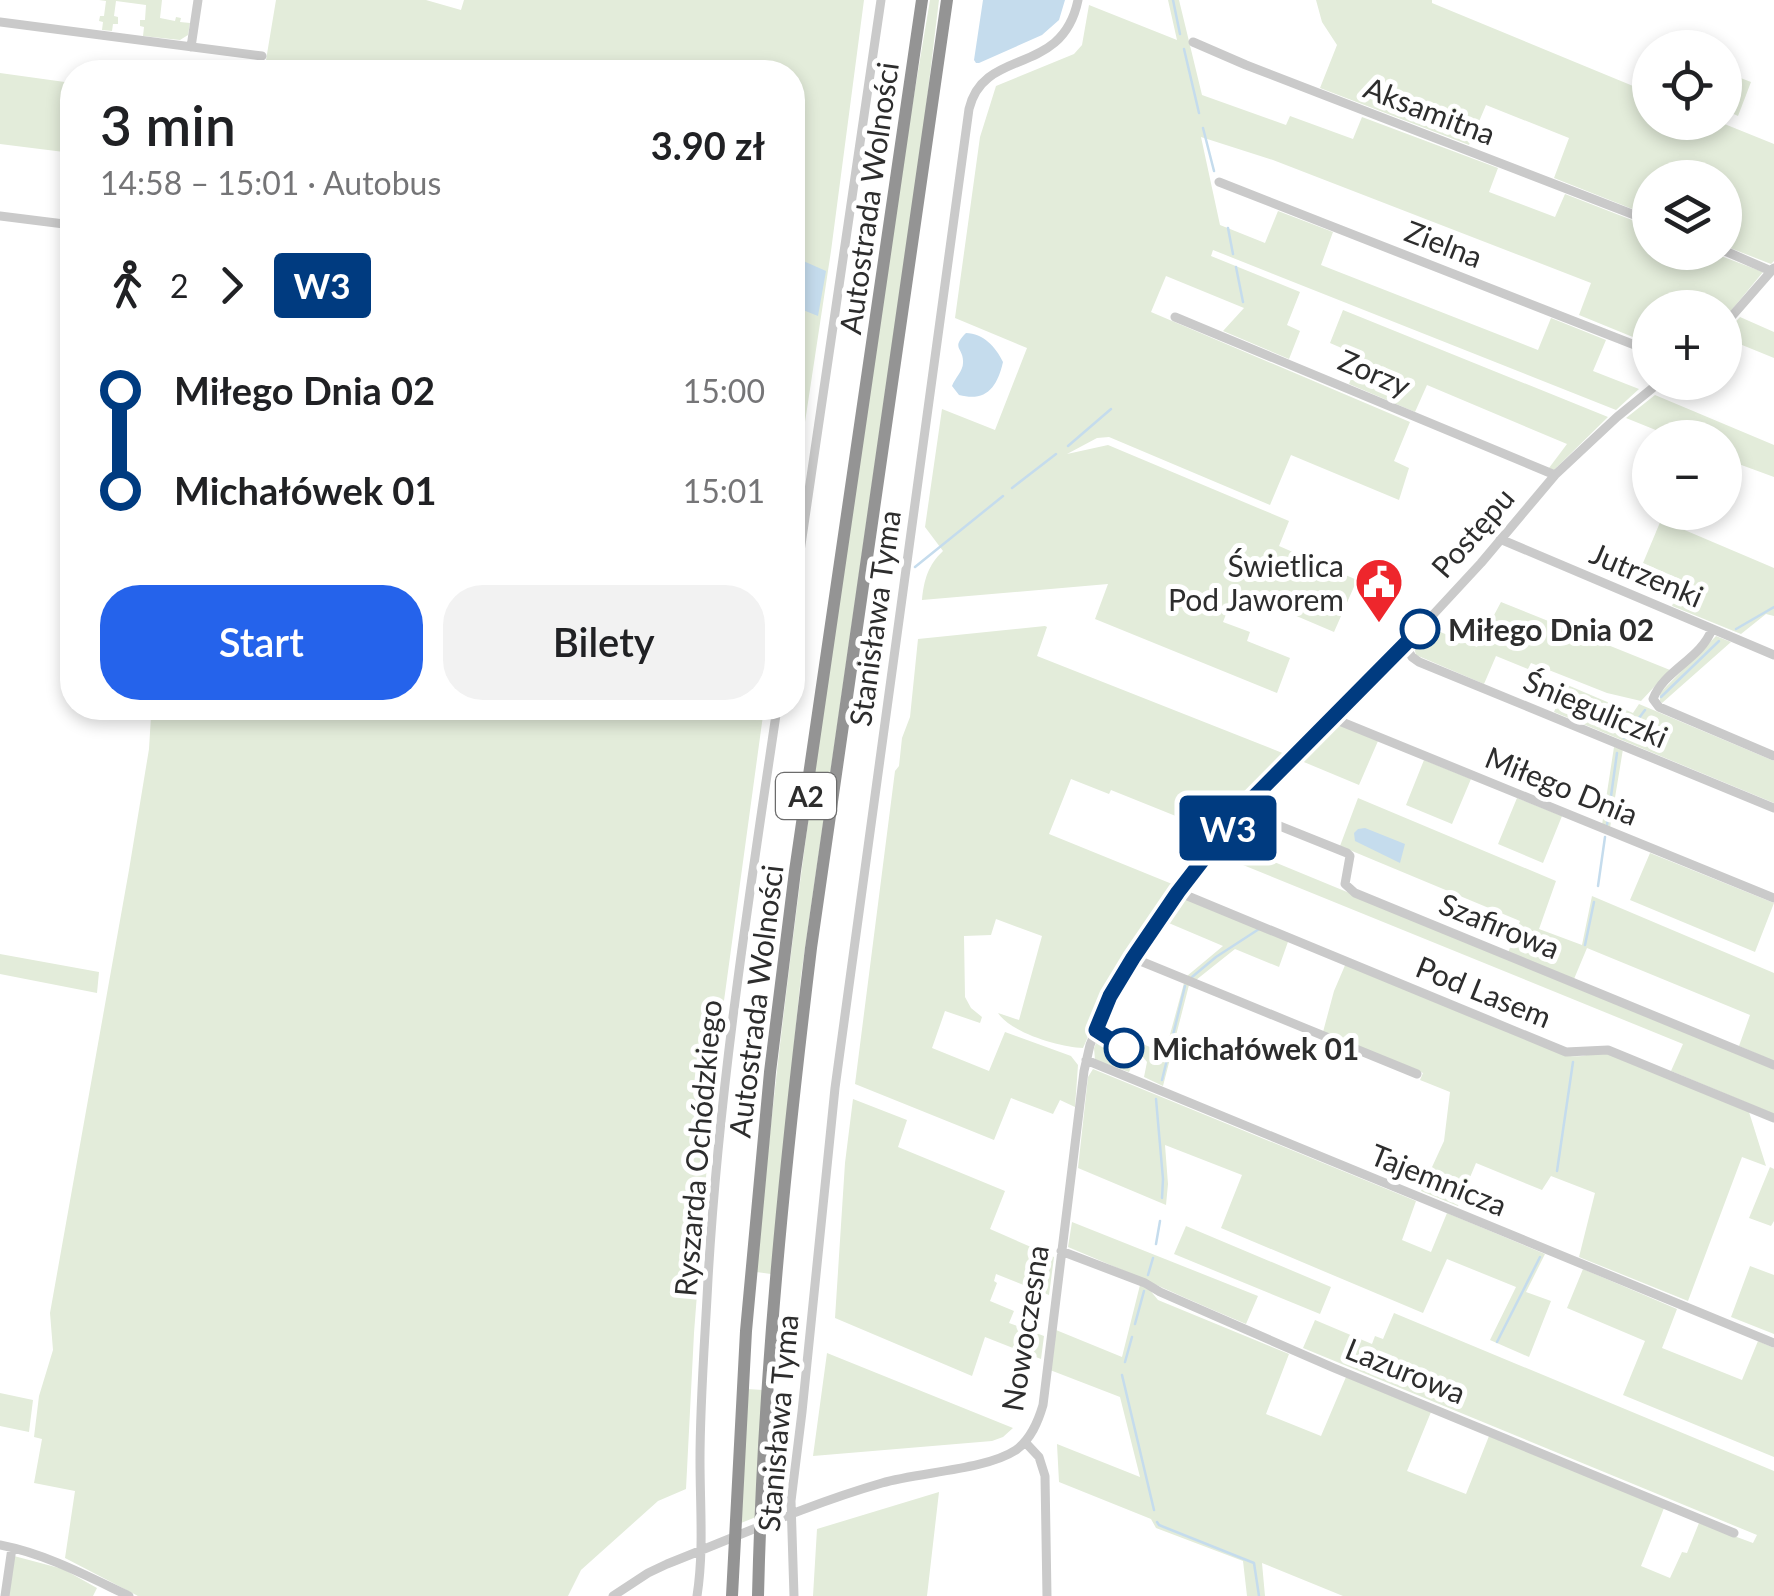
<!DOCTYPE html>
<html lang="pl">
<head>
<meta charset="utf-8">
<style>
	:root { --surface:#fff; --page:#f2f2f2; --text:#202124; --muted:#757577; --accent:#2563eb }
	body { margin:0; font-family:Lato,sans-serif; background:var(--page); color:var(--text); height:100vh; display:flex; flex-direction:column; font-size:38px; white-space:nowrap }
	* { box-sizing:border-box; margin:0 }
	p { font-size:32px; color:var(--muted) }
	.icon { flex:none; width:55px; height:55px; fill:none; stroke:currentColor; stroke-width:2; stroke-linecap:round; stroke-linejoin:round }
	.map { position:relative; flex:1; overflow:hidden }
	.side { position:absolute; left:60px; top:60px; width:745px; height:660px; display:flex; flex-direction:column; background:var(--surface); border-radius:40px; box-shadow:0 5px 15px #0003 }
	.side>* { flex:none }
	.badge { padding:0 20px; border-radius:8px; font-size:35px; line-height:65px }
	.tools { position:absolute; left:1632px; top:30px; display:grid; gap:20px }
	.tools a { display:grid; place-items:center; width:110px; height:110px; border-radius:50%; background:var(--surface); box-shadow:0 5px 15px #0003; font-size:50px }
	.map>.badge { position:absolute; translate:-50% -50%; box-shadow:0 0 0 5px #fff }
	.legs { display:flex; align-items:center; gap:15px; height:110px; padding:0 40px; font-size:32px }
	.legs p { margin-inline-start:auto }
	.headline { display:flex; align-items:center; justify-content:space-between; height:170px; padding:0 40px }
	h1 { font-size:55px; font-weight:600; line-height:75px }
	.action { display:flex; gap:20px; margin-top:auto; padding:20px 40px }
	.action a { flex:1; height:115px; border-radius:40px; background:var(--accent); color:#fff; font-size:40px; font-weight:600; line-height:115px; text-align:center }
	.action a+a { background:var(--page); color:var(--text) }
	ul { padding:0 40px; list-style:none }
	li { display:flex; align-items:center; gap:35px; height:100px; font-size:38px }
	li i { display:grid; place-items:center; width:15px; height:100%; margin:0 12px; background:currentColor }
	li i::after { content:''; width:25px; height:25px; margin:-12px; border:8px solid; border-radius:50%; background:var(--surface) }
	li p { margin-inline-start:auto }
	li:first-child i { background:linear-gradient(#0000 50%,currentColor 0) }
	li:last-child i { background:linear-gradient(currentColor 50%,#0000 0) }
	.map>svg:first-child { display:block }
	.green { fill:#e3ecda }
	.water { fill:#c5dced }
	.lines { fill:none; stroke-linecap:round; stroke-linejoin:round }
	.stream { stroke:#c5dced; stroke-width:2.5 }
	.minor { stroke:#cacaca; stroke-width:9 }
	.highway { stroke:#949494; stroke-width:12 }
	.line-1-casing { stroke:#fff; stroke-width:22 }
	.line-1 { stroke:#003b80; stroke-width:15 }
	.stop-1-dot { fill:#fff; stroke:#003b80; stroke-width:5 }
	.labels { text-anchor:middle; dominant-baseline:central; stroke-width:10; stroke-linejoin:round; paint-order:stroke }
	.shield { fill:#fff; stroke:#6c6c6c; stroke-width:2.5 }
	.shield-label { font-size:28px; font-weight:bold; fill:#2d2d2d }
	.street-label { font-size:30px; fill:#2d2d2d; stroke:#fff }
	.poi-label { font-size:30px; fill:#2d2d2d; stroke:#fff; text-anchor:end }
	.stop-label { font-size:30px; font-weight:bold; fill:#2d2d2d; stroke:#fff; text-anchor:start }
</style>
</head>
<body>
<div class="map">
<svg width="1774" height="1596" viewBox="0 0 1774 1596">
	<rect width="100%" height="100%" fill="#fff"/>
	<!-- green -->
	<path class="green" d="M99 0H162L160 18 175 21 176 17 181 18 180 22 190 23 188 35 180 40 143 36 144 27 140 26V20H145L146 5 116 1 114 16 118 17V24H113L112 31 102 30 103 22 99 21 100 16H104L106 1Z
		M276 0H426L461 10 464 0H864L831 251 793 501 792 72H264Z
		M930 0H939L924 124 801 976 771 1274 756 1272C792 886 854 502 910 119Z
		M1168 0H1179L1202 95 1286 125 1290 116 1353 139 1362 117 1498 168 1489 192 1555 217 1565 194 1650 227V252L1713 253 1763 272 1725 318V308H1650V344L1579 315 1591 283 1273 160 1201 137 1220 225 1265 243 1278 211 1333 232 1321 265 1538 350 1551 318 1606 340 1593 371 1639 389 1616 410 1213 250 1211 256 1300 292 1287 325 1300 331 1289 359 1223 331 1244 308 1166 276 1151 312 1410 422 1394 461 1409 468 1399 500 1291 455 1270 505 1109 437 1097 438 1067 454 1108 445 1289 521 1279 546 1357 580 1334 632 1245 594 1232 599 1223 622 1250 632 1247 641 1290 658 1277 693 1095 619 1108 584 922 600C924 580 928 565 943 551L925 527 942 409 995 430 1027 348 955 318 980 137 996 86 1074 54 1082 45 1089 5 1177 40Z
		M1316 0H1432V3L1650 93V122L1722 123 1774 144V261L1771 264 1725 246V178H1650V216L1554 178 1569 138 1486 105 1469 145 1320 88 1337 45 1322 22Z
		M1725 72 1751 82 1738 116 1725 110Z
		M0 73 72 83V153L0 144Z
		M1343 310 1608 417 1554 470 1549 468 1567 444 1427 385 1415 412 1349 384 1360 356 1330 343Z
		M1740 317 1774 332V358L1725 338V333Z
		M1655 395 1774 445V477L1725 459V438L1673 437 1626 418Z
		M1661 520 1774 568V616L1766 614 1741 634 1672 606 1682 580 1643 563Z
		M1501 602 1670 670 1641 701 1607 693 1531 663 1528 669 1496 656 1484 684 1416 655 1414 647 1433 629 1477 647Z
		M1045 626 1047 627 1037 656 1285 754 1239 805 1218 833 1111 790 1109 794 1071 779 1049 834 1177 886 1131 950 1111 985 1083 1048C1060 1047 1011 1033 998 1013L1019 1020 1042 936 996 919 991 935 964 936 965 997 971 1008 982 1017 980 1023 945 1011 932 1048 989 1071 1005 1032 1071 1056 1078 1065 1075 1107 1060 1100 1053 1114 1011 1098 994 1140 855 1084 895 771 899 766 902 738 910 717 918 639Z
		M1716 636 1731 642 1662 703 1660 701V693Z
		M1565 684 1633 713 1639 704 1774 761V803L1554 712Z
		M241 708H764L714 1074 694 1333 686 1489 658 1501 581 1570 568 1596H138L65 1558 75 1491 34 1483 42 1439 34 1437 39 1396 53 1350 50 1313 129 870 149 749 151 716Z
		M1337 723 1378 741 1359 785 1299 760Z
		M1614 747 1623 749 1610 828 1602 825Z
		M1424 760 1471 779 1452 824 1406 805Z
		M1358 798 1556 881 1539 929 1582 945 1592 896 1774 973V1061L1739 1046 1750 1015 1587 948 1574 979 1508 953 1520 921 1340 846Z
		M1517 798 1562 816 1543 863 1498 844Z
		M1226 842 1774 1068V1114L1671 1071 1683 1044 1216 854Z
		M1650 853 1774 903 1755 952 1630 900Z
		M1181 895 1289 939 1279 967 1235 949 1196 980 1187 976 1223 946 1164 921Z
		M0 954 99 972 97 993 0 974Z
		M1346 963 1570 1056C1584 1058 1594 1051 1607 1053L1749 1112 1766 1166 1742 1157 1688 1301 1579 1257 1595 1193 1551 1176 1542 1190 1476 1163 1458 1206 1421 1191 1444 1141 1450 1092 1420 1080 1423 1073 1323 1032 1334 991Z
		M1184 983 1189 985 1163 1086 1144 1077 1147 1062 1138 1051 1130 1046 1131 1043 1116 1037 1113 1038 1105 1031V1029L1165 1053Z
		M1102 1039 1134 1061 1129 1072 1095 1060 1094 1048 1097 1041Z
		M1093 1069 1416 1201 1402 1240 1431 1252 1447 1213 1545 1254 1526 1292 1551 1301 1529 1357 1490 1340 1516 1287 1447 1259 1423 1313 1221 1228 1242 1175 1165 1145 1168 1184 1166 1205 1078 1168 1088 1077Z
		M853 1099 907 1120 898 1147 1005 1191 990 1229 1054 1257 1049 1295 996 1274 994 1281 997 1283 990 1301 1014 1311 1009 1323 1044 1336 1041 1359 985 1337 972 1376 835 1318 845 1163Z
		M1770 1167 1774 1169V1221L1771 1226 1749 1218Z
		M1072 1222 1258 1296 1246 1324C1186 1299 1129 1272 1068 1247Z
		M1186 1226 1331 1287 1320 1314 1174 1254Z
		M1750 1266 1774 1275V1334L1731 1317Z
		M1583 1269 1677 1309 1662 1348 1742 1380 1758 1341 1774 1348V1457L1623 1395 1645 1341 1567 1308Z
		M1140 1285 1149 1289 1158 1300 1289 1354 1266 1414 1321 1436 1346 1377 1431 1412 1407 1471 1466 1494 1489 1436 1664 1508 1641 1566 1670 1578 1682 1552 1687 1553 1699 1523 1753 1543 1757 1535 1303 1348 1315 1320 1372 1344 1375 1336 1383 1339 1394 1313 1774 1471V1596H1343L1262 1563 1265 1596H1247L1243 1561 1156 1528 1151 1519 1059 1482 1057 1444 1140 1477 1120 1397 1050 1370 1056 1330 1122 1357Z
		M827 1353 1013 1428 1003 1437 992 1441 813 1456Z
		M747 1389 763 1390 756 1517 741 1523Z
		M0 1393 33 1400 29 1432 0 1426Z
		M939 1492 927 1596H813L817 1529Z
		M14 1556 63 1569 97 1588 93 1596H9Z"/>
	<!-- water -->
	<path class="water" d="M983 0H1065L1059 20 1042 35 979 63H976L974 60Z
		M792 256 826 271 818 316 793 306Z
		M966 333C983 333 996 347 1003 362 997 388 986 402 959 395L952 386C955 378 963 371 963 363 964 347 950 349 966 333Z
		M1365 828 1405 844 1400 863 1355 841 1354 833 1358 829Z"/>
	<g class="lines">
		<!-- stream -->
		<path class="stream" d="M1173 0 1180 34
			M1184 49 1199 113
			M1203 128 1214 171
			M1228 228 1233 254
			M1236 267 1243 302
			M1068 446 1111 409
			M1012 488 1056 454
			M915 567 1003 496
			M1736 629 1774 607
			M1661 697 1719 641
			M1624 738 1645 710
			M1607 825 1617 753
			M1598 886 1605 837
			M1585 945 1594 902
			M1192 977 1216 957 1259 929
			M1162 1080 1185 986
			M1156 1099 1163 1179 1162 1198
			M1557 1171 1573 1062
			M1156 1244 1160 1221
			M1148 1275 1153 1258
			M1135 1324 1144 1291
			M1497 1342 1540 1257
			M1125 1362 1132 1337
			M1122 1375 1154 1510
			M1157 1522 1159 1525 1254 1563 1259 1596"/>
		<!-- minor -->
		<path class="minor" d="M0 22 262 56
			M1193 42 1246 65 1650 221
			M191 47 198 0
			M1219 182 1650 351
			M0 216 72 225
			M1725 251 1771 271
			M1175 317 1555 475
			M1725 324 1774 268
			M1500 539 1774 655
			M792 606 881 0
			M1712 629C1701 659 1664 670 1653 699L1659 707 1774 756
			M1405 645 1412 657 1419 662 1774 808
			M1332 718 1774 898
			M1243 808 1257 817 1347 853 1350 856 1345 884 1355 893 1774 1065
			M1178 892 1566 1052 1608 1050 1774 1118
			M1133 958 1417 1074
			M1086 1060 1774 1343
			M1061 1251 1145 1283 1160 1292 1334 1368 1734 1533
			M1025 1442 1039 1457 1045 1476 1047 1596
			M0 1545C46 1554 87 1576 129 1596
			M5 1596 12 1548
			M613 1596 648 1573 667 1564C738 1536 809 1504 882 1483 919 1472 986 1470 1016 1450 1031 1439 1038 1422 1043 1405L1084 1071 1090 1045 1110 996 1178 892 1243 808 1405 645 1481 563 1555 475 1617 417 1660 382
			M697 1596C704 1551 700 1506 700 1460 700 1400 705 1339 708 1279 719 1087 749 897 777 708
			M794 1596 791 1501 802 1412 835 1088 969 109C984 46 1062 78 1078 0"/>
		<!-- highway -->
		<path class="highway" d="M732 1596 746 1331 770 1072 795 871 922 0
			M758 1596C763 1379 785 1163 811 948L947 0"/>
	</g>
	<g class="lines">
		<!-- line-1 casing -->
		<g class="line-1-casing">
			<path id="line-1" d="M1124 1048 1096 1030 1110 996 1133 958 1178 892 1243 808 1420 629"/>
		</g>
		<!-- line-1 -->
		<use href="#line-1" class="line-1"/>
	</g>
	<!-- icons -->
	<defs>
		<g id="civic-pin" transform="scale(2.5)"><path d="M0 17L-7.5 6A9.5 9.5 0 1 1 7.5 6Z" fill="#ee262c" stroke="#fff"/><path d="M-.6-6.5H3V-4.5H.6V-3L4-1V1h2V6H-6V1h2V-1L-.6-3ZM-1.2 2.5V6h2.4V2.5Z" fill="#fff"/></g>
	</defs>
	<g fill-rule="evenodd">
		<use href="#civic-pin" x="1379" y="582"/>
	</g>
	<!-- markers -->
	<g class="stop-1-dot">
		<circle cx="1420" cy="629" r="18"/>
		<circle cx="1124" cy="1048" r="18"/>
	</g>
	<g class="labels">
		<!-- shield labels -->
		<rect class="shield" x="776" y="773" width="60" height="46" rx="8"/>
		<g class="shield-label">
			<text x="806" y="796">A2</text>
		</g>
		<!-- street labels -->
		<g class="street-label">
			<text transform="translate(1430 110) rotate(21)">Aksamitna</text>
			<text transform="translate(868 198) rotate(-82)">Autostrada Wolności</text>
			<text transform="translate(1444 243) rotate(21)">Zielna</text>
			<text transform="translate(1375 372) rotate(23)">Zorzy</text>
			<text transform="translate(1472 532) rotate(-49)">Postępu</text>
			<text transform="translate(1647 574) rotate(23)">Jutrzenki</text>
			<text transform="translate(874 618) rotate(-82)">Stanisława Tyma</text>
			<text transform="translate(1596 708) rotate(23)">Śnieguliczki</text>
			<text transform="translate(1562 785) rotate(22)">Miłego Dnia</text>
			<text transform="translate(1500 925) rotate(22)">Szafirowa</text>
			<text transform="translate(1484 991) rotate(22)">Pod Lasem</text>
			<text transform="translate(755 1001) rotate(-83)">Autostrada Wolności</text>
			<text transform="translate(697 1148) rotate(-85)">Ryszarda Ochódzkiego</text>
			<text transform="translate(1439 1179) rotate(22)">Tajemnicza</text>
			<text transform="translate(1024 1328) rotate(-81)">Nowoczesna</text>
			<text transform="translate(1406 1370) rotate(22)">Lazurowa</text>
			<text transform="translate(777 1423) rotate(-85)">Stanisława Tyma</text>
		</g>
		<!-- poi labels -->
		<g class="poi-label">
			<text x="1344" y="565">Świetlica<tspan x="1344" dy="34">Pod Jaworem</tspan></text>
		</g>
		<!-- stop labels -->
		<g class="stop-label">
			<text x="1448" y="629">Miłego Dnia 02</text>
			<text x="1152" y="1048">Michałówek 01</text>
		</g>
	</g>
</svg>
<div class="tools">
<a><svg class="icon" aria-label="locate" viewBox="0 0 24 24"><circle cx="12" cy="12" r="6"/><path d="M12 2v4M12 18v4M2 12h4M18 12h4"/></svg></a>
<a><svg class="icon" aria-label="layers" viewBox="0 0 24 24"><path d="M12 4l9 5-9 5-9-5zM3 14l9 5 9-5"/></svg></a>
<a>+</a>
<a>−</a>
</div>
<b class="badge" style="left:1228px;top:828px;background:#003b80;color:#fff">W3</b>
<section class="side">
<div class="headline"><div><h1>3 min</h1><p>14:58 – 15:01 · Autobus</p></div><b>3.90 zł</b></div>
<div class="legs"><svg class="icon" aria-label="walk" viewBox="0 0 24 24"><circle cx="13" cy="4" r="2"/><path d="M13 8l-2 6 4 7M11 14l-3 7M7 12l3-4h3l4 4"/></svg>2<svg class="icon" aria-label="forward" viewBox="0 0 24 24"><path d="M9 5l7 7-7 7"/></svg><b class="badge" style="background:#003b80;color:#fff">W3</b></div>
<ul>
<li><i style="color:#003b80"></i><b>Miłego Dnia 02</b><p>15:00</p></li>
<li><i style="color:#003b80"></i><b>Michałówek 01</b><p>15:01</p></li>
</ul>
<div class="action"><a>Start</a><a>Bilety</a></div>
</section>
</div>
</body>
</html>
